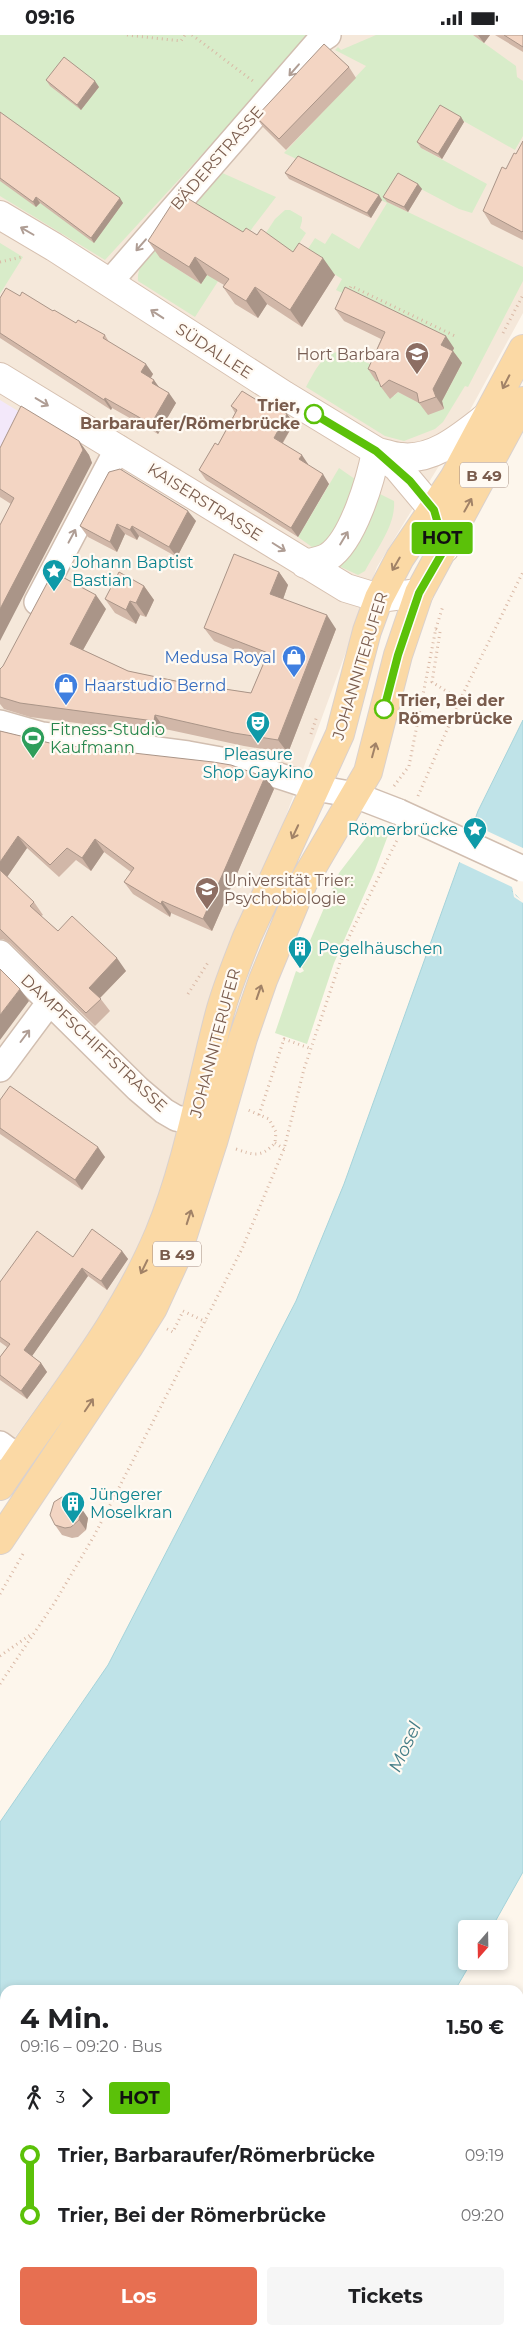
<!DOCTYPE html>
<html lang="de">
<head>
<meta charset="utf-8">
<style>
	:root { --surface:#fff; --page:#f6f6f6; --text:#202124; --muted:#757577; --accent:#e76f51 }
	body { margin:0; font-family:Montserrat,sans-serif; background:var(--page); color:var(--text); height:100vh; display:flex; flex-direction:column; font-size:19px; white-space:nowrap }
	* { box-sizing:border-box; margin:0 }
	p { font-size:16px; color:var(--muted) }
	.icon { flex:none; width:28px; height:28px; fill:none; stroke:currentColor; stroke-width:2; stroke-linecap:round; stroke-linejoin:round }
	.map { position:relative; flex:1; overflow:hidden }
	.sheet { position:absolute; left:0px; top:1950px; width:524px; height:350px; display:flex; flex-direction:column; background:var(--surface); border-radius:15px 15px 0 0; box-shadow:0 2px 8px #0003 }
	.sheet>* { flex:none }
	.badge { padding:0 10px; border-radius:4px; font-size:18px; line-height:32px }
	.needle { width:32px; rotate:200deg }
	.tools { position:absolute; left:458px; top:1885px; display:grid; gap:10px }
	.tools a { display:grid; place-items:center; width:50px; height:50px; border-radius:5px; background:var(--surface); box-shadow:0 2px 8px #0003; font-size:25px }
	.map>.badge { position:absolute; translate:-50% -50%; box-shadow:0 0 0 2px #fff }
	.legs { display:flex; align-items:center; gap:8px; height:55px; padding:0 20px; font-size:16px }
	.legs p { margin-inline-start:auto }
	.headline { display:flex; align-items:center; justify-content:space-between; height:85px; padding:0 20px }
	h1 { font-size:28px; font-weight:700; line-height:38px }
	.cta { display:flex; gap:10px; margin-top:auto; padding:10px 20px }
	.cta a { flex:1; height:58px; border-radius:5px; background:var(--accent); color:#fff; font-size:20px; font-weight:700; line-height:58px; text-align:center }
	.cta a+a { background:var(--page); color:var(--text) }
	ul { padding:0 20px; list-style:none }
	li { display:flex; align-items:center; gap:18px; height:60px; font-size:19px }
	li i { display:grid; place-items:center; width:8px; height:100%; margin:0 6px; background:currentColor }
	li i::after { content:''; width:12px; height:12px; margin:-6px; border:4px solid; border-radius:50%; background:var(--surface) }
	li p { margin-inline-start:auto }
	li:first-child i { background:linear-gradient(#0000 50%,currentColor 0) }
	li:last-child i { background:linear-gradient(currentColor 50%,#0000 0) }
	.status { display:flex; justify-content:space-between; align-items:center; height:35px; padding:0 25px; background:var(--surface); direction:ltr }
	.status svg { height:14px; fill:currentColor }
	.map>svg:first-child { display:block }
	.residential { fill:#f5e8da }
	.education { fill:#f3e8fa }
	.green { fill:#d8ecc9 }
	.water { fill:#bfe3e8; stroke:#a5d3da }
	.pier { fill:#fdf6ec }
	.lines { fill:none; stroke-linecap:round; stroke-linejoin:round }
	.minor-casing { stroke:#d1beb0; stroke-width:28 }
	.secondary-casing { stroke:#d6c0b0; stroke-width:30 }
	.primary-casing { stroke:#dad1cd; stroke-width:30 }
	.path { stroke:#d9b8a5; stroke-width:3; stroke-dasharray:1 4; stroke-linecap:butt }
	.minor { stroke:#fff; stroke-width:25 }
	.secondary { stroke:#fff; stroke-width:28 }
	.primary { stroke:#fbd9a5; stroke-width:28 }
	.minor-bridge-casing { stroke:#d1beb0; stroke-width:28; stroke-linecap:butt }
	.minor-bridge { stroke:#fff; stroke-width:25 }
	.wall { fill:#d1b7a8 }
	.shaded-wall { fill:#aa9588 }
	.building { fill:#f3d5c3; stroke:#aa9588 }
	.oneway { stroke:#af9d94 }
	.oneway2 { stroke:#a18267 }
	.line-1-casing { stroke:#fff; stroke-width:11 }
	.line-1 { stroke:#5bc109; stroke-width:8 }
	.stop-1-dot { fill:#fff; stroke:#5bc109; stroke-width:2.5 }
	.labels { text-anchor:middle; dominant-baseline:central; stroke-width:4.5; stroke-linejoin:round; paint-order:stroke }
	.shield { fill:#fffaf3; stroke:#a28b7f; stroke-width:1 }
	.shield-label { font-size:15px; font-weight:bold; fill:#7a5c4d }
	.street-label { font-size:16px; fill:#7a5c4d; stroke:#fffaf3 }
	.education-label { font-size:16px; fill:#785e54; stroke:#fffaf3; text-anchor:end }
	.stop-label { font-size:16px; font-weight:bold; fill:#7a5c4d; stroke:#fffaf3; text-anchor:end }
	.culture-label { font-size:16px; fill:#0d838f; stroke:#fffaf3; text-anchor:start }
	.shop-label { font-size:16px; fill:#366cbe; stroke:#fffaf3; text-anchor:end }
	.leisure-label { font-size:16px; fill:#27864d; stroke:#fffaf3; text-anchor:start }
	.water-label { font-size:18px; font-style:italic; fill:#437c86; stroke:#fffaf3 }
</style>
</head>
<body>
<div class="status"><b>09:16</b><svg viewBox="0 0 49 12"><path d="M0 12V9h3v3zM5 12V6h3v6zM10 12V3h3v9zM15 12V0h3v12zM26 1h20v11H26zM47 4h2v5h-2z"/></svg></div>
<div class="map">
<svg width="523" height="2300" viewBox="0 0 523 2300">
	<rect width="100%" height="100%" fill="#fdf6ec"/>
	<!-- residential -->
	<path class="residential" d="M0 0H523V278L445 421 377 532 189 1046 153 1193 110 1270 0 1423Z"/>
	<!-- education -->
	<path class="education" d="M0 365 31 384 0 444Z"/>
	<!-- green -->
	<path class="green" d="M0 0H312L105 225 0 161Z
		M376 0H473L516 31 517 42 523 46V101L515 115 444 75 421 113 487 149 472 178 459 174 402 144 387 167 523 232V246L468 352 465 351 443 387 435 394 404 406 385 401 306 352C315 336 323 316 344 316L382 335 394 361 398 357 425 370 444 374 442 366 462 328 450 322 454 313 336 255 342 244 312 225 293 237 315 203 325 209 332 198 359 214 387 168 284 118 366 31 335 15 338 12 341 15Z
		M218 136 276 162 253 192 195 282 138 246C136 226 158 207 170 193L160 223 201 249 190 174Z
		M285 175H290L302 182V186L300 193 306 198 290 223 258 210 275 184Z
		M0 208 23 222 0 259Z
		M339 433 362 449 354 468 319 517 298 502Z
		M374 456 394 466C396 490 376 515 365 536L358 540 339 531 349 514Z
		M375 791 390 795 375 835 334 928 307 1009 275 998 296 936 300 938 304 936 300 929 339 838Z"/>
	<!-- water -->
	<path class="water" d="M523 685V830L512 856 523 868V1837L491 1894H466V1926H472L455 1955H5V2295H247L244 2300H0V1787L108 1630 296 1266 344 1149 478 776Z"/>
	<!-- pier -->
	<path class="pier" d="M470 788 523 813V835L514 856 516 861 523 866V868L514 862 512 852 457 826Z"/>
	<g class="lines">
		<!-- minor casing -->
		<g class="minor-casing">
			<path id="minor" d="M109 248 319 6 328 0
				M37 567 118 413
				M0 688 42 700 188 719 243 729 316 753 355 760 399 777
				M0 918 138 1054 164 1076 176 1083 194 1087
				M0 1034 49 968
				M0 1409 19 1423"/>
		</g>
		<!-- secondary casing -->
		<g class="secondary-casing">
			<path id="secondary" d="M0 180 54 212 284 360 376 416 397 432 433 475 445 513
				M0 342 346 553 379 563 419 558
				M378 417C385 418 393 422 401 422 435 426 464 399 489 380
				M305 529C313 527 321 526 328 522 353 506 371 444 376 416"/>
		</g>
		<!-- primary casing -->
		<g class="primary-casing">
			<path id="primary" d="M0 1451C55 1368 120 1292 159 1199 188 1129 200 1054 219 981 226 954 237 928 247 902L340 699 367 596 379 563 400 523 454 443 523 314
				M0 1505 128 1313 153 1273 175 1225 213 1107 243 1003 263 945 303 848 368 737 398 620 419 558 523 366"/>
		</g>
		<!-- path -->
		<path class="path" d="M127 0 181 6 185 0
			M192 0 253 46
			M0 227 22 222
			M348 257 351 251 457 302
			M503 298 523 260
			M436 594 440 597 432 647 460 665
			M311 699 317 681
			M394 751 409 731 436 593 443 571
			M418 761 460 665 523 537
			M188 959 209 926
			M259 1080 284 1004 312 1014
			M275 1108 284 1114
			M236 1114C253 1120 261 1123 275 1108L276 1097 269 1084 248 1075
			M167 1294 173 1297 183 1276 206 1287
			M0 1559 23 1519
			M0 1621 30 1600
			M0 1649 55 1567 94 1501 242 1214 284 1114 304 1034 348 904 398 803"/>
		<!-- minor -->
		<use href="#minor" class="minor"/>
		<!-- secondary -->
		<use href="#secondary" class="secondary"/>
		<!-- primary -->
		<use href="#primary" class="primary"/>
		<!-- minor-bridge casing -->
		<g class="minor-bridge-casing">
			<path id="minor-bridge" d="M399 777 523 834"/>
		</g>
		<!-- minor-bridge -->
		<use href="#minor-bridge" class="minor-bridge"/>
	</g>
	<!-- wall -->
	<path class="wall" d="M473 0H490L484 8Z
		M495 0H523V17Z
		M349 32 356 43 286 115 263 92 256 82Z
		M46 45 99 52 81 75 50 51Z
		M0 77 123 168 94 208 40 168 36 172 0 146Z
		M461 82 464 87 442 124 421 113 417 107Z
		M523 106V205L491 189 483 176 506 134 516 119Z
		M285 138 382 165 371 183 289 144Z
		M418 149 422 154 408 177 387 167 383 162Z
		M243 197 257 200 293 217 335 240 302 292 267 269 258 283 235 269 223 252 224 250 207 240 201 249 160 223 148 206Z
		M20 261 76 288 105 300 109 307 153 339 151 343 160 353 176 368 158 399 112 373 111 375 0 303V263Z
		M335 274 454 313 453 316 462 328 442 366 444 374 428 380 419 368 398 357 390 364 381 352 380 347 376 346 368 334 381 304 344 286Z
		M231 371 268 372 287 379 294 388 283 408 308 429V430L329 449 298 502 206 445 199 435 218 410 235 378Z
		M79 406 89 420 92 428 11 469 0 462V413Z
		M109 437 196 486 177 522 139 501 137 505 125 499 117 517 88 502 80 491Z
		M279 537 288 550 283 564 336 594 288 718 244 711 165 694 163 699 30 682 4 674 0 669V634L106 574 83 615 128 636 185 648 251 658 264 627 214 606 204 593Z
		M144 551 154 565 146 582 140 580 136 589 115 578 105 564Z
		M0 696 54 709 265 742 274 754 212 896 171 878 170 882 133 859 124 847 131 837 104 817 91 836 76 825 59 842 27 813 7 842 34 867 43 880 41 881 58 896 126 936 100 963 110 976 95 991 10 908 3 904H0Z
		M0 1065 105 1122 82 1155 0 1099Z
		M122 1216 128 1224 107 1255 88 1241 32 1321 41 1328 47 1337 27 1364 0 1345V1322L7 1312 0 1307V1247L73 1222Z
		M88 1483 86 1495 78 1502 72 1503 62 1500 55 1490Z
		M523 1999V2300L519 2295 523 2116 519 2113V2007Z"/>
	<!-- shaded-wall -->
	<path class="shaded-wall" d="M478 0H490L484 8Z
		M95 46 99 52 81 75 77 70Z
		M461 82 464 87 442 124 438 119Z
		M418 149 422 154 408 177 404 172Z
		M379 160 382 165 371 183 367 178Z
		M36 162 40 168 36 172 33 167Z
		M120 163 123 168 94 208 91 203Z
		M195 222 207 240 201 249 189 232Z
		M323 223 335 240 302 292 290 275Z
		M255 252 267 269 258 283 246 266Z
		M446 301 454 313 450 322 441 310Z
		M453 316 462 328 442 366 444 374 436 362 433 354Z
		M146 329 153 339 148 347 141 337Z
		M154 345 161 355 152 348Z
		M169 358 176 368 158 399 151 389Z
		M105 363 112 373 111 375 104 365Z
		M287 379 294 388 280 412 274 403Z
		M79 406 89 420 92 428 0 606V574Z
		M302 420 308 429 305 434 299 424Z
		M323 439 329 449 298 502 291 493Z
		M188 476 196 486 177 522 169 512Z
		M117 489 125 499 117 517 110 507Z
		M132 491 139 501 137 505 130 495Z
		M279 537 288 550 280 573 270 559Z
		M144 551 154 565 146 582 136 568Z
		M96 560 106 574 79 622 70 609Z
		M130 566 140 580 136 589 126 575Z
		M327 580 336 594 288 718 278 705Z
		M155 680 165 694 163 699 154 686Z
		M265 742 274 754 212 896 203 884Z
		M18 801 27 813 5 845 0 837V827Z
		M95 804 104 817 91 836 82 823Z
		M162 866 171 878 170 882 161 869Z
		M117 923 126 936 98 965 89 953Z
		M20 954 29 966 0 1005V980Z
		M98 1112 105 1122 82 1155 75 1145Z
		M122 1216 128 1224 107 1255 101 1246Z
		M82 1233 88 1241 30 1324 24 1315Z
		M41 1328 47 1337 27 1364 21 1356Z
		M76 1465 88 1483 86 1495 79 1485Z
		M523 2033V2055L519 2049V2039Z"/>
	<!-- building -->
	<path class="building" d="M504 0H523V12Z
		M324 9 349 32 279 104 256 82Z
		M64 22 95 46 77 70 46 45Z
		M440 70 461 82 438 119 417 107Z
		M0 77 120 163 91 203 36 162 33 167 0 143Z
		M523 106V196L522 197 483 176 502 132 506 134 514 118 516 119Z
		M298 121 379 160 367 178 285 138Z
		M398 138 418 149 404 172 383 162Z
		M179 158 243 197 246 193 257 200 261 194 293 217 299 208 323 223 290 275 255 252 246 266 223 252 229 244 195 222 189 232 148 206Z
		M345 252 446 301 441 310 453 316 433 354 436 362 419 368 417 358 389 345 381 352 375 337 368 334 385 297 335 274Z
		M6 253 20 261 22 257 53 276 54 275 76 288 78 285 105 300 103 303 146 329 141 337 154 345 152 348 169 358 151 389 105 363 104 365 0 298V263Z
		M242 356 268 372 270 369 287 379 274 403 302 420 299 424 323 439 291 493 199 435 215 408 218 410 237 375 231 371Z
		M21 371 79 406 83 415 0 574V490L14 463 0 454V413Z
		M120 434 188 476 169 512 132 491 130 495 117 489 110 507 80 491 109 437Z
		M234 519 279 537 270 559 327 580 278 705 234 698 155 680 154 686 20 668 0 662V634L3 631 53 537 96 560 70 609 128 636 185 648 251 658 268 618 204 593Z
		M119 537 144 551 136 568 130 566 126 575 105 564Z
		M0 696 54 709 213 727 231 730 265 742 203 884 162 866 161 869 124 847 134 833 95 804 82 823 67 813 50 830 18 801 0 827Z
		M0 835 34 867 30 871 58 896 72 881 117 923 89 953 101 964 86 978 0 894Z
		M0 934 20 954 0 980Z
		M10 1051 98 1112 75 1145 0 1093V1065Z
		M92 1194 122 1216 101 1246 82 1233 24 1315 41 1328 21 1356 0 1340V1322L10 1309 0 1302V1247L37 1196 73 1222Z
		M62 1462 76 1465 81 1473 79 1485 71 1492 65 1493 55 1490 50 1480 54 1467Z
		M523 1999V2033L519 2039V2007Z
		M519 2046 523 2049V2107L519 2104Z
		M523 2115V2300H326L329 2295H519V2121Z"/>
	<!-- one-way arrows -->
	<defs><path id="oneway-shaft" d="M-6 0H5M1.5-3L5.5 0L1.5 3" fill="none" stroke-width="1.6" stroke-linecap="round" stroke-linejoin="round" transform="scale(1.25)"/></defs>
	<g class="oneway">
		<use href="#oneway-shaft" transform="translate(294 35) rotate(131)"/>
		<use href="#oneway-shaft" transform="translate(27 196) rotate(-150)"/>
		<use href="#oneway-shaft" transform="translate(141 210) rotate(131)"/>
		<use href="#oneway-shaft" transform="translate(157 279) rotate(-147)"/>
		<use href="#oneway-shaft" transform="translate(42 367) rotate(31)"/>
		<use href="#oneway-shaft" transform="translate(72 501) rotate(-62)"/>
		<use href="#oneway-shaft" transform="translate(344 503) rotate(-59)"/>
		<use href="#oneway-shaft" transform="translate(279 512) rotate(32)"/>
		<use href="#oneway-shaft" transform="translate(25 1001) rotate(-53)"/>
	</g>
	<g class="oneway2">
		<use href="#oneway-shaft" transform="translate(506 347) rotate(117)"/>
		<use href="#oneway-shaft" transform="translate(468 470) rotate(-61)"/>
		<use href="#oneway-shaft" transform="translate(396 529) rotate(120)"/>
		<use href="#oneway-shaft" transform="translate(374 715) rotate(-75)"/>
		<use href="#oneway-shaft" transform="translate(295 797) rotate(115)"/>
		<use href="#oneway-shaft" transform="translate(259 957) rotate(-71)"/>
		<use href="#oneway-shaft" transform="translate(189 1182) rotate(-72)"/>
		<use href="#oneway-shaft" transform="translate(144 1232) rotate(116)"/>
		<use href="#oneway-shaft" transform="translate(89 1370) rotate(-56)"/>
	</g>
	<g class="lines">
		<!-- line-1 casing -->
		<g class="line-1-casing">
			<path id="line-1" d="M314 379 376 416 410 446 434 475 445 513 419 558 398 620 384 674"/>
		</g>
		<!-- line-1 -->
		<use href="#line-1" class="line-1"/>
	</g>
	<!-- icons -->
	<defs>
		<g id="school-pin" transform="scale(1.25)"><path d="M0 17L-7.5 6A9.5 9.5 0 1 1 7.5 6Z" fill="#8d6e63" stroke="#fffaf3"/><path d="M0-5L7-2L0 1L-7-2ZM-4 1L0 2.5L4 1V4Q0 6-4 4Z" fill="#fff"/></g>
		<g id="sight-pin" transform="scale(1.25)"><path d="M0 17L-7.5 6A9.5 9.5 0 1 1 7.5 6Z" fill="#0f9aa8" stroke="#fffaf3"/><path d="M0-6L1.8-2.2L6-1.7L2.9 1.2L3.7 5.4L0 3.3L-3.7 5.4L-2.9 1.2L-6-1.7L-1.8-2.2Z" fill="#fff"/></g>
		<g id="shop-pin" transform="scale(1.25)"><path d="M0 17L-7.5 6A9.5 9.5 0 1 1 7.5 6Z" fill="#3f7fe0" stroke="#fffaf3"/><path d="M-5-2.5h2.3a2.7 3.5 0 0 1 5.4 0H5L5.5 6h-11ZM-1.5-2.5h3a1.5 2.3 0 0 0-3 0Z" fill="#fff"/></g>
		<g id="theatre-pin" transform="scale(1.25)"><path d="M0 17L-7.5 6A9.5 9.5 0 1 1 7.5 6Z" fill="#0f9aa8" stroke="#fffaf3"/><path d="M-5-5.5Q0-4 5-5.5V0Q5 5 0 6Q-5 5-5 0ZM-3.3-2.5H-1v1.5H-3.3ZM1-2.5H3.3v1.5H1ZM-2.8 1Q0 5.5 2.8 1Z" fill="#fff"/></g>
		<g id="stadium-pin" transform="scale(1.25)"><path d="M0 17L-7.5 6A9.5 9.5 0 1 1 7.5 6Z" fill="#2e9e5b" stroke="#fffaf3"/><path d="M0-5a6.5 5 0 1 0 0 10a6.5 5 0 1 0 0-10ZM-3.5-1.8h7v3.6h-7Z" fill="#fff"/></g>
		<g id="university-pin" transform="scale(1.25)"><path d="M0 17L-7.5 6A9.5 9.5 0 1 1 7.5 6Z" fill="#8d6e63" stroke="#fffaf3"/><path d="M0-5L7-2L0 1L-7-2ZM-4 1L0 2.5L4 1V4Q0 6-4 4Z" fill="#fff"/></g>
		<g id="building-pin" transform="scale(1.25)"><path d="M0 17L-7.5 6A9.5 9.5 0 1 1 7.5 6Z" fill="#0f9aa8" stroke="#fffaf3"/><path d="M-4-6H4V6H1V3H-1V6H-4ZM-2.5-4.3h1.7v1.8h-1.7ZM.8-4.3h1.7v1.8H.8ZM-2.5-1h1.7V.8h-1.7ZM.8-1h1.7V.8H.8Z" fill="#fff"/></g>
	</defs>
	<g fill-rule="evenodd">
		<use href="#school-pin" x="417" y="319"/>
		<use href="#sight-pin" x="54" y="536"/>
		<use href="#shop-pin" x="294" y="622"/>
		<use href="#shop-pin" x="66" y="650"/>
		<use href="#theatre-pin" x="258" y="688"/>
		<use href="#stadium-pin" x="33" y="703"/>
		<use href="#sight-pin" x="475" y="794"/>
		<use href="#university-pin" x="207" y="854"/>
		<use href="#building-pin" x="300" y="913"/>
		<use href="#building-pin" x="73" y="1468"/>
	</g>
	<!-- markers -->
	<g class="stop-1-dot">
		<circle cx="314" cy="379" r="9"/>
		<circle cx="384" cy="674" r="9"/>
	</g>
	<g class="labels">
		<!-- shield labels -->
		<g class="shield">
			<rect x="460" y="427.5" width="48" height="25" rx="4"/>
			<rect x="153" y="1206.5" width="48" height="25" rx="4"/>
		</g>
		<g class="shield-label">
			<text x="484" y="440">B 49</text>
			<text x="177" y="1219">B 49</text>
		</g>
		<!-- street labels -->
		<g class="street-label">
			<text transform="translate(217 123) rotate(-49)">BÄDERSTRASSE</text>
			<text transform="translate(214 316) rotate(33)">SÜDALLEE</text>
			<text transform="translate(205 467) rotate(32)">KAISERSTRASSE</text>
			<text transform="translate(360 631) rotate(-73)">JOHANNITERUFER</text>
			<text transform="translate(94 1008) rotate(43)">DAMPFSCHIFFSTRASSE</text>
			<text transform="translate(215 1008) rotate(-75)">JOHANNITERUFER</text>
		</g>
		<!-- education labels -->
		<g class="education-label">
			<text x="400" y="319">Hort Barbara</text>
			<text x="224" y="845" text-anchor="start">Universität Trier:<tspan x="224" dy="18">Psychobiologie</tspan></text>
		</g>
		<!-- stop labels -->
		<g class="stop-label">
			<text x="300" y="370">Trier,<tspan x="300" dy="18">Barbaraufer/Römerbrücke</tspan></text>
			<text x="398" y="665" text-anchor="start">Trier, Bei der<tspan x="398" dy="18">Römerbrücke</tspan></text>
		</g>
		<!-- culture labels -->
		<g class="culture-label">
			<text x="72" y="527">Johann Baptist<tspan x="72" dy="18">Bastian</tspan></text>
			<text x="258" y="719" text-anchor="middle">Pleasure<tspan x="258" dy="18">Shop Gaykino</tspan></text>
			<text x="458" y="794" text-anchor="end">Römerbrücke</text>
			<text x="318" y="913">Pegelhäuschen</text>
			<text x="90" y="1459">Jüngerer<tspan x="90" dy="18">Moselkran</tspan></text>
		</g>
		<!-- shop labels -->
		<g class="shop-label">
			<text x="276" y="622">Medusa Royal</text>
			<text x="84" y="650" text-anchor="start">Haarstudio Bernd</text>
		</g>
		<!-- leisure labels -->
		<g class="leisure-label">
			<text x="50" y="694">Fitness-Studio<tspan x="50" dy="18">Kaufmann</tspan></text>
		</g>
		<!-- water labels -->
		<g class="water-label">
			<text transform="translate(405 1712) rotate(-65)">Mosel</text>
		</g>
	</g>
</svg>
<div class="tools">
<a><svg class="needle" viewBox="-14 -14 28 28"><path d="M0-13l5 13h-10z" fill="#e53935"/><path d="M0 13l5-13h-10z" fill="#757577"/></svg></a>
</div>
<b class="badge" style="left:442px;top:503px;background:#5bc109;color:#111">HOT</b>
<section class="sheet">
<div class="headline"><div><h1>4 Min.</h1><p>09:16 – 09:20 · Bus</p></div><b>1.50 €</b></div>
<div class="legs"><svg class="icon" aria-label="walk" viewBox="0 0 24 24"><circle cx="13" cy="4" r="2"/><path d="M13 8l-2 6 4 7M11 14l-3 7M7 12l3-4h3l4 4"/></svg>3<svg class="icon" aria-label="forward" viewBox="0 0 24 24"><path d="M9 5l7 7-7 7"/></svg><b class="badge" style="background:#5bc109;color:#111">HOT</b></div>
<ul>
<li><i style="color:#5bc109"></i><b>Trier, Barbaraufer/Römerbrücke</b><p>09:19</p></li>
<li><i style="color:#5bc109"></i><b>Trier, Bei der Römerbrücke</b><p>09:20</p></li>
</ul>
<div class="cta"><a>Los</a><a>Tickets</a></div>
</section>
</div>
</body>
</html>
